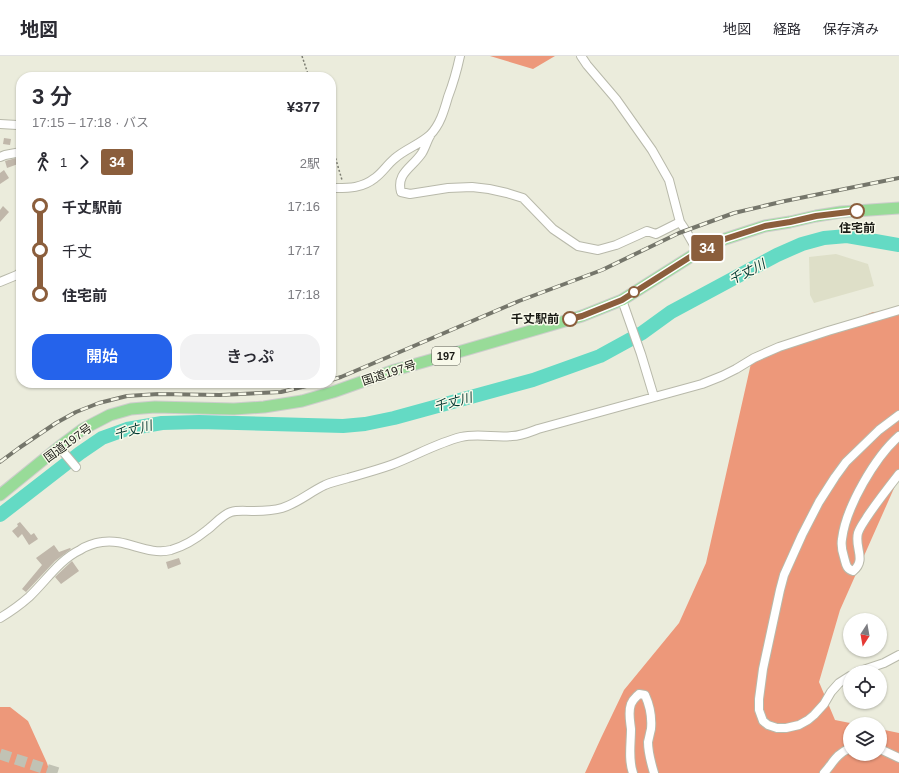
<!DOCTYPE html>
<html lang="ja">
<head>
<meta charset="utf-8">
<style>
	:root { --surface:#fff; --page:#f2f2f3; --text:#2b2b33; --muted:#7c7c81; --line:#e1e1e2; --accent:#2563eb }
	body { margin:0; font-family:Arial,"Noto Sans JP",sans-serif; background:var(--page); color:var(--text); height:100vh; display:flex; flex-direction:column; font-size:15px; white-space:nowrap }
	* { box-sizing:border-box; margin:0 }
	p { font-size:13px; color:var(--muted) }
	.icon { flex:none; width:22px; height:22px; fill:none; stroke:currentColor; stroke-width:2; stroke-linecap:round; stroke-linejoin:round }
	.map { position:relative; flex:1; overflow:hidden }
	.drawer { position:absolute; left:16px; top:16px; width:320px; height:316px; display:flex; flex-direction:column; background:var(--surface); border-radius:16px; box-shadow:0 1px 3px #0004 }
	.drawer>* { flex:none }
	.badge { padding:0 8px; border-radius:3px; font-size:14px; line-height:26px }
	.needle { width:26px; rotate:191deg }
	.buttons { position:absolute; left:843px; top:557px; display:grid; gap:8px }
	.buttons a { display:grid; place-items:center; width:44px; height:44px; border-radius:50%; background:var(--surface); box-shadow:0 1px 3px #0004; font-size:20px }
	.map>.badge { position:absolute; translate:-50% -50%; box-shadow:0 0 0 2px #fff }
	.legs { display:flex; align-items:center; gap:6px; height:44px; padding:0 16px; font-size:13px }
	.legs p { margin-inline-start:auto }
	.head { display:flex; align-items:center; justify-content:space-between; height:68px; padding:0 16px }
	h1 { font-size:22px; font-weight:600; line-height:30px }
	.cta { display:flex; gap:8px; margin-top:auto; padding:8px 16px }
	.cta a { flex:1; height:46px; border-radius:16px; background:var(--accent); color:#fff; font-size:16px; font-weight:600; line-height:46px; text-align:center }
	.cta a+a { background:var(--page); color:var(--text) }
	ul { padding:0 16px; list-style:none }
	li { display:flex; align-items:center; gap:14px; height:44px; font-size:15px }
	li i { display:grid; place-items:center; width:6px; height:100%; margin:0 5px; background:currentColor }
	li i::after { content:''; width:10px; height:10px; margin:-5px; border:3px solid; border-radius:50%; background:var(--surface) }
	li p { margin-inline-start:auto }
	li:first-child i { background:linear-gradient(#0000 50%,currentColor 0) }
	li:last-child i { background:linear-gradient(currentColor 50%,#0000 0) }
	header { display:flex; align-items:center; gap:24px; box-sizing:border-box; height:56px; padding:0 20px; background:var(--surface); border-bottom:1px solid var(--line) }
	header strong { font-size:19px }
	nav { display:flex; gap:22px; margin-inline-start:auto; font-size:14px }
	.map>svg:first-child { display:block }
	.built { fill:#dedfc8 }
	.forest { fill:#ed987a }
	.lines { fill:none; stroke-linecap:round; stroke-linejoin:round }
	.river { stroke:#64dac4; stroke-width:14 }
	.building { fill:#c0b7aa }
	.highway-tunnel { stroke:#c1c2b4; stroke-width:11; stroke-dasharray:11 5.5; stroke-linecap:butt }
	.minor-casing { stroke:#b8b9aa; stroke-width:10 }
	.highway-casing { stroke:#cdcdcc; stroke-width:13 }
	.path { stroke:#7c7d72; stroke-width:1.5; stroke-dasharray:2 2; stroke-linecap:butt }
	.minor { stroke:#fff; stroke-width:8 }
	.highway { stroke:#98db98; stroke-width:11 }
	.rail-casing { stroke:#75766b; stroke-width:4 }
	.rail { stroke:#f8f9ea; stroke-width:2.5; stroke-dasharray:8; stroke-linecap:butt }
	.line-1-casing { stroke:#fff; stroke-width:9 }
	.line-1 { stroke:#8b5e3c; stroke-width:6 }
	.stop-1-dot { fill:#fff; stroke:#8b5e3c; stroke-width:2 }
	.labels { text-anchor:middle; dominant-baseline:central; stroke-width:3; stroke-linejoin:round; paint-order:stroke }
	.shield { fill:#f8f9ea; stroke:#5d5e55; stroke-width:1 }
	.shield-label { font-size:11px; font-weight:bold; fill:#1a1b15 }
	.stop-label { font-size:12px; font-weight:bold; fill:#1a1b15; stroke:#f8f9ea }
	.street-label { font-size:12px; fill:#1a1b15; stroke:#f8f9ea }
	.water-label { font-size:13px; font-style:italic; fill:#003931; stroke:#f8f9ea }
</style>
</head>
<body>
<header>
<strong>地図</strong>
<nav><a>地図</a><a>経路</a><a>保存済み</a></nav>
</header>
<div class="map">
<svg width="899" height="717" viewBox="0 0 899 717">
	<rect width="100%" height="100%" fill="#ebecdc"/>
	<!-- built -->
	<path class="built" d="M836 198 868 208 874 230 814 247 810 239 809 201Z"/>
	<!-- forest -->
	<path class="forest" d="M490 0H555L533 13Z
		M899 255V421L840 554 819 626 835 664 855 668H850V698H880V673L899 677V717H585L601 682 624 634 679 567 706 507 752 303 873 256Z
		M0 651H10L28 665 47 707 50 717H0Z"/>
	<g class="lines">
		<!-- river -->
		<path class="river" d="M0 459 80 397 102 382 127 373 162 367 199 366 343 370 365 368 394 362 533 324 600 300 642 277 671 256 777 199 802 188 824 182 847 180 899 189"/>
	</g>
	<!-- building -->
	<path class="building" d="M4 82 11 83 10 89 3 88Z
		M16 102 18 108 7 112 5 105Z
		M4 114 9 122 0 128V117Z
		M3 150 9 156 0 166V154Z
		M20 466 31 479 34 477 38 483 29 489 22 478 18 482 12 475 18 470 17 468Z
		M54 489 59 496 70 492 71 493 55 505 26 536 22 533 42 509 36 502Z
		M179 502 181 508 168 513 166 506Z
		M72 505 79 515 61 528 55 521Z"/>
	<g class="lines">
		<!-- highway-tunnel -->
		<path class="highway-tunnel" d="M0 698 58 717"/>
		<!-- minor casing -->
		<g class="minor-casing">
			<path id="minor" d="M581 0 587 9 616 43 652 94 669 124 680 166 686 175 698 196
				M0 68 17 69 21 68
				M430 80C427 85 425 92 422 97 412 112 396 117 401 136L410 138 448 132 472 131 489 133 507 137 523 142 553 173 578 190 598 194 616 189 647 175 656 178 680 166
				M0 101 5 99 21 96
				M331 132C347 132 361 133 375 122 382 117 387 109 394 103 405 93 419 89 430 79 440 69 444 55 448 41 453 28 457 14 460 0
				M0 226 17 219 21 216
				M622 244 641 298 654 341
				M899 380C875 401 846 451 842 483 841 489 842 495 844 501 846 508 846 513 853 515 867 504 854 491 858 477 860 471 864 466 867 461 877 446 888 432 899 418
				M59 391 76 411
				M0 562C10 556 20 549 29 541 46 525 59 504 80 494 86 490 95 487 102 486 126 482 147 500 171 494 185 490 196 483 207 474 215 468 222 459 231 456 238 454 245 455 252 455 262 455 272 455 282 452 298 447 310 436 325 429 332 426 340 424 348 422 362 418 377 414 391 409 415 400 437 387 461 381 478 377 496 382 512 380 521 380 530 376 538 373L702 328 722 320 736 313 754 302 779 291 828 275 899 254
				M857 616 884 607 899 599
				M850 620 839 627 831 636 824 648 814 659 808 664 799 669 786 672H777L768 669 763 665 759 654V643L763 613 780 534 784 519 802 479 819 446 835 421 846 406 879 374 899 359
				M880 693 899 702
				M633 717C628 703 631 688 631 673 630 664 628 656 631 648 633 643 636 641 639 638L645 639C650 650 652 662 651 673 650 677 649 682 648 686 648 696 651 707 654 717
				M824 717C834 706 835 699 850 692"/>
		</g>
		<!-- highway casing -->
		<g class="highway-casing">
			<path id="highway" d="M0 439 59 391 83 373 110 359 131 353 155 351 195 352 234 353 264 351 302 345 333 336 395 314 448 299 582 260 622 244 698 196 725 183 765 170 790 166 816 160 841 156 899 152"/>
		</g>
		<!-- path -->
		<path class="path" d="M302 0 309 21
			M331 87 342 124"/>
		<!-- minor -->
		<use href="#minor" class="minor"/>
		<!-- highway -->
		<use href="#highway" class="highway"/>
		<!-- rail casing -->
		<g class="rail-casing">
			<path id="rail" d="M331 324 341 321 374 307 519 245 602 214 679 177 734 157 785 145 899 122
				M0 406 19 392 56 367 76 356 99 347 127 340 159 338 220 339 281 336 319 327"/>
		</g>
		<!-- rail -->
		<use href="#rail" class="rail"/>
	</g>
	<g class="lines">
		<!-- line-1 casing -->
		<g class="line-1-casing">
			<path id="line-1" d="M570 263 582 260 622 244 698 196 725 183 765 170 790 166 816 160 857 155"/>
		</g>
		<!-- line-1 -->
		<use href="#line-1" class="line-1"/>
	</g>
	<!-- markers -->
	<g class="stop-1-dot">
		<circle cx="857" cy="155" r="7"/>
		<circle cx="634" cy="236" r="5"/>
		<circle cx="570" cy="263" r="7"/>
	</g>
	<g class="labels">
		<!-- shield labels -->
		<rect class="shield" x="432" y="291" width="28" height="18" rx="3"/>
		<g class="shield-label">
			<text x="446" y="300">197</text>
		</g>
		<!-- stop labels -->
		<g class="stop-label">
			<text x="857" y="172">住宅前</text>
			<text x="559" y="263" text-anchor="end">千丈駅前</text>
		</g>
		<!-- street labels -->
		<g class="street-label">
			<text transform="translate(389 317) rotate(-18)">国道197号</text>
			<text transform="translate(68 387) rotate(-36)">国道197号</text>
		</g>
		<!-- water labels -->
		<g class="water-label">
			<text transform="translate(747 216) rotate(-27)">千丈川</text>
			<text transform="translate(453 346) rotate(-15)">千丈川</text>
			<text transform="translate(133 374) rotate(-15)">千丈川</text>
		</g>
	</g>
</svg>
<div class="buttons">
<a><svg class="needle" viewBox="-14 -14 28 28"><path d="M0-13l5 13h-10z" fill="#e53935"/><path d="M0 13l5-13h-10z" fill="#7c7c81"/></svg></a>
<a><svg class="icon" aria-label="locate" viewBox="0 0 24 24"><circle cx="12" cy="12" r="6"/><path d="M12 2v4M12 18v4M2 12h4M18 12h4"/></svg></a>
<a><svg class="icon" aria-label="layers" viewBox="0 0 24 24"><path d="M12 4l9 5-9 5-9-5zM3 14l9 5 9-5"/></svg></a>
</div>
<b class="badge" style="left:707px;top:192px;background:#8b5e3c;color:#fff">34</b>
<section class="drawer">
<div class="head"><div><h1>3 分</h1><p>17:15 – 17:18 · バス</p></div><b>¥377</b></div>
<div class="legs"><svg class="icon" aria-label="walk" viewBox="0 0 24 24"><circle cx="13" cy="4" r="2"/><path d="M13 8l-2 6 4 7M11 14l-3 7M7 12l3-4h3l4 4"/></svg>1<svg class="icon" aria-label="forward" viewBox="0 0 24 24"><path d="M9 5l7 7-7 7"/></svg><b class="badge" style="background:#8b5e3c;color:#fff">34</b><p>2駅</p></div>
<ul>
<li><i style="color:#8b5e3c"></i><b>千丈駅前</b><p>17:16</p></li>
<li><i style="color:#8b5e3c"></i><span>千丈</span><p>17:17</p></li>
<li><i style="color:#8b5e3c"></i><b>住宅前</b><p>17:18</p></li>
</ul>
<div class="cta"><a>開始</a><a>きっぷ</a></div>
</section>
</div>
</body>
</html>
